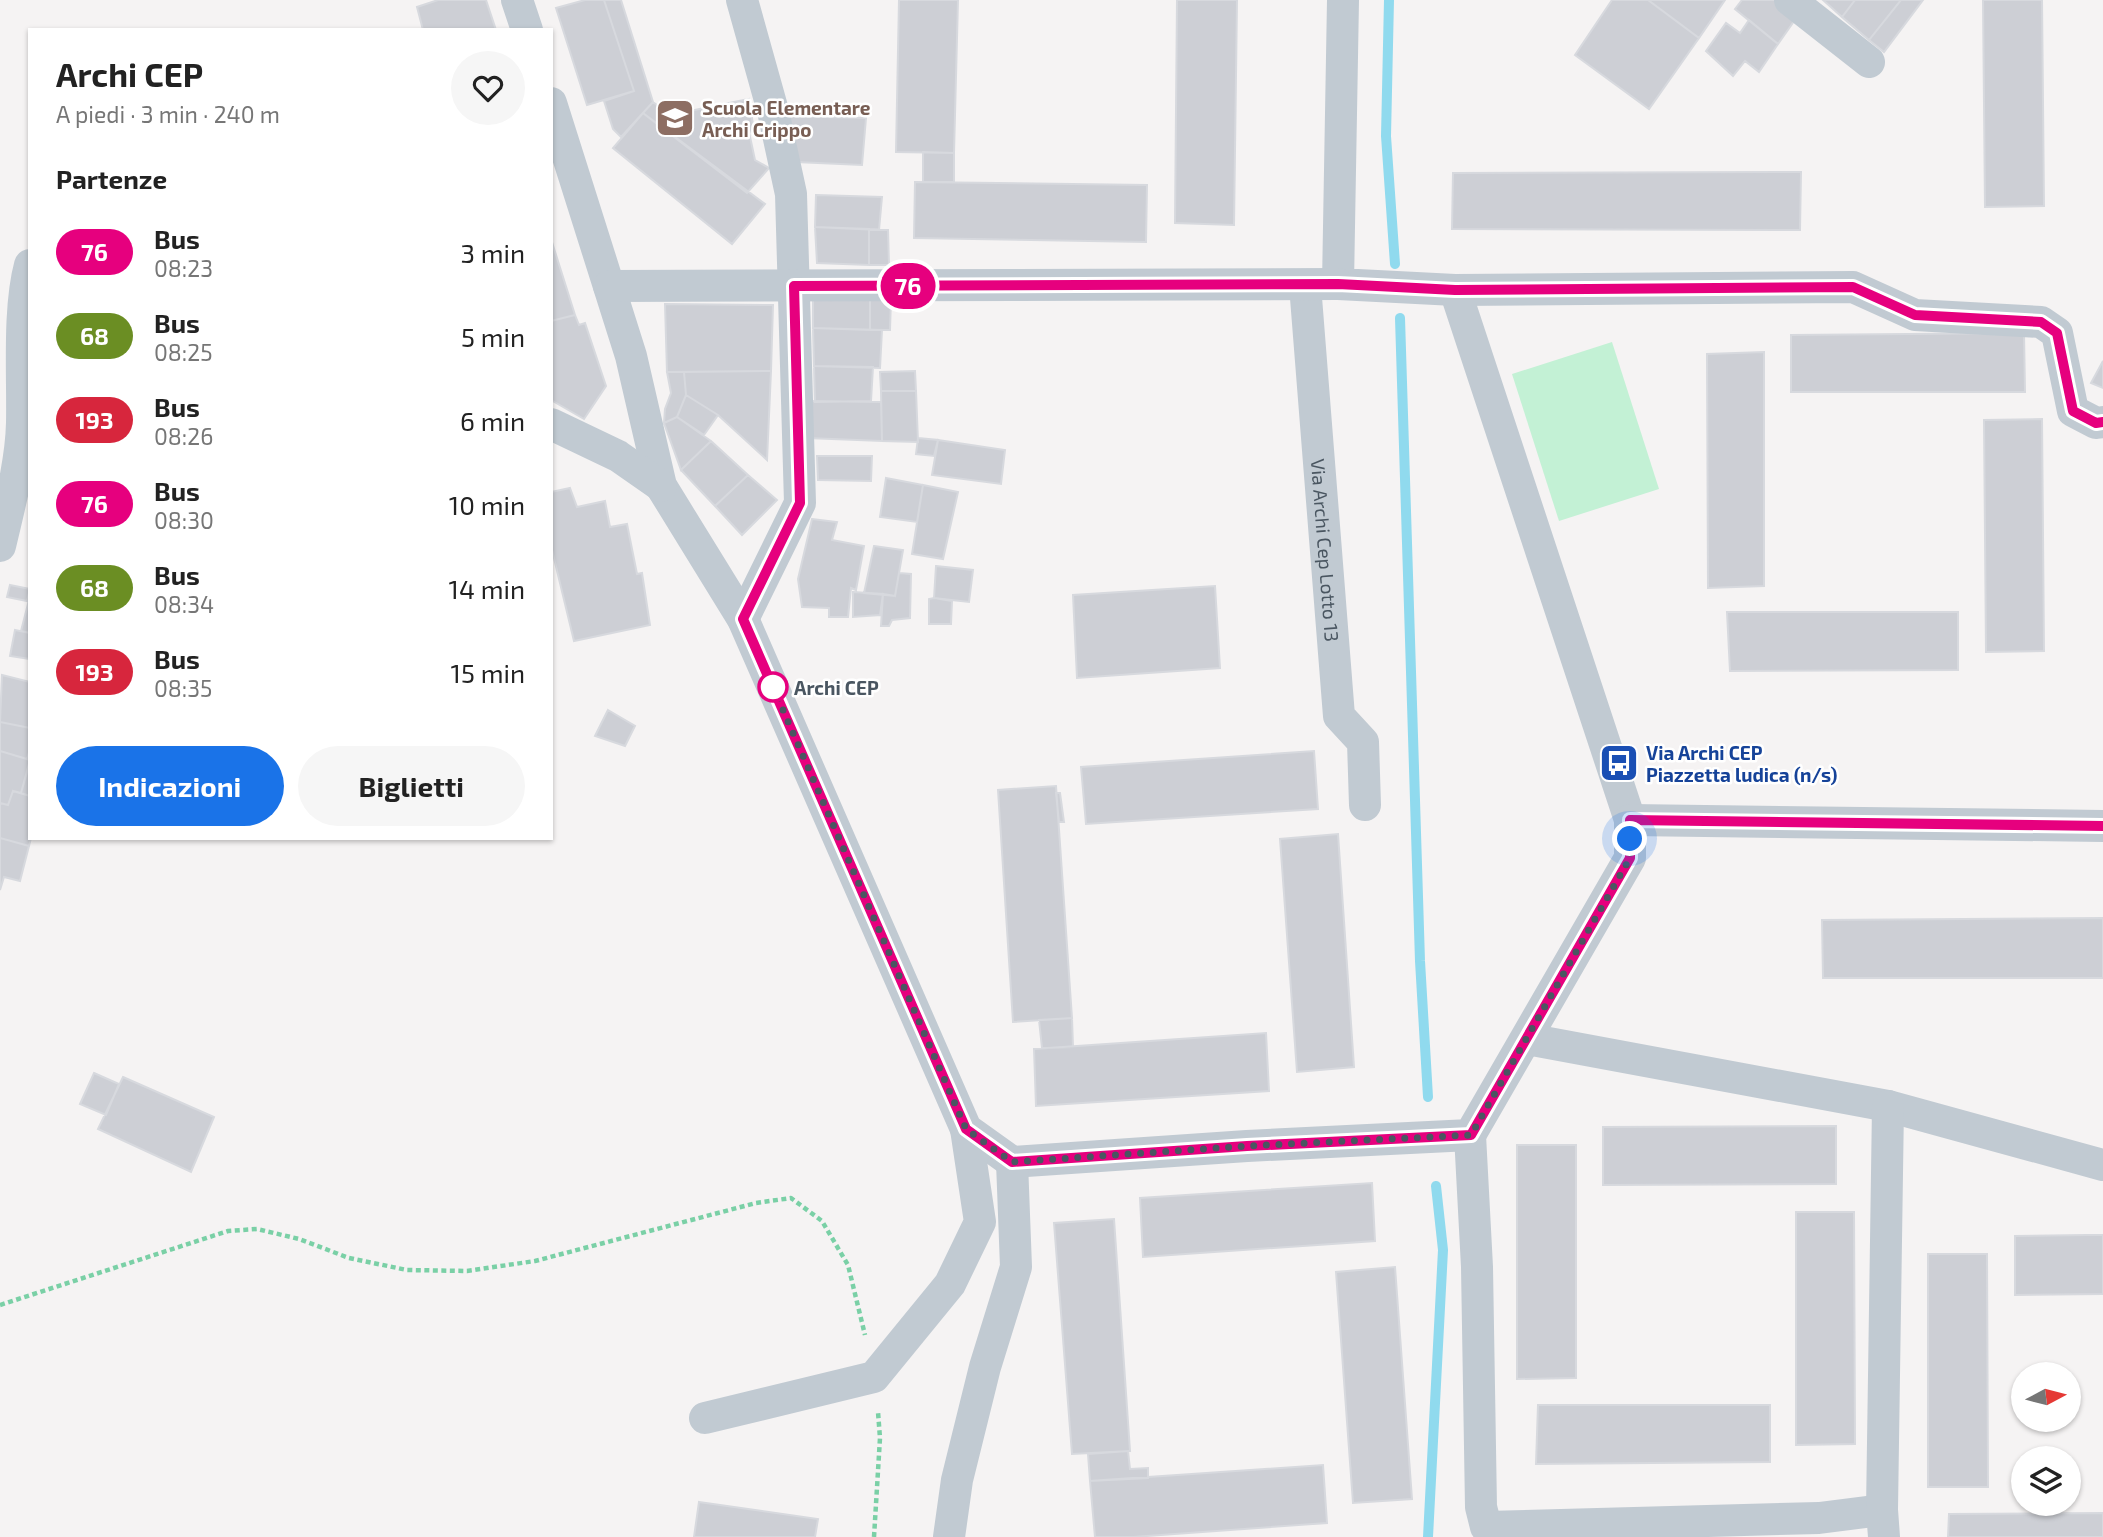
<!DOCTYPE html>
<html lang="it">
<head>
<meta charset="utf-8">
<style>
	:root { --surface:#fff; --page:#f6f6f6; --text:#222; --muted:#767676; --accent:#1a73e8 }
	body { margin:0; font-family:"Exo 2",sans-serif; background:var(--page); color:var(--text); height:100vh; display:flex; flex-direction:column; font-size:26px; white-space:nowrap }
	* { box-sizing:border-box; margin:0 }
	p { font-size:23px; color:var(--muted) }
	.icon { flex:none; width:38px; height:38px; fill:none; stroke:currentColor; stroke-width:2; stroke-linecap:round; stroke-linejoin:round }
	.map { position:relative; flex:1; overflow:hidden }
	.drawer { position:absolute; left:28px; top:28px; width:525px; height:812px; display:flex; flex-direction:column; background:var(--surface); border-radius:0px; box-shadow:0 2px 5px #0004 }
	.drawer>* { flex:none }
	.badge { padding:0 14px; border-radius:23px; font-size:24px; line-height:46px }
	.needle { width:46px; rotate:83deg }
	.controls { position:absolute; left:2011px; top:1362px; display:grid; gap:14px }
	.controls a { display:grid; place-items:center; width:70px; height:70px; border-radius:50%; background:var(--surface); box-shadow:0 2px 5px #0004; font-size:35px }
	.you { position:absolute; width:35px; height:35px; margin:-18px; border:5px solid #fff; border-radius:50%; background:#1a73e8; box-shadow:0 0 0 10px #1a73e833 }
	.map>.badge { position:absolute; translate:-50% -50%; box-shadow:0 0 0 4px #fff }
	h2 { padding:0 28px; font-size:26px; line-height:63px }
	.round { display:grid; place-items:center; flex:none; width:74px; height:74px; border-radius:37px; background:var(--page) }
	.head { display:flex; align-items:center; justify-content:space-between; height:119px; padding:0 28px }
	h1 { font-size:33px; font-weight:700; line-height:52px }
	.primary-button { display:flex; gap:14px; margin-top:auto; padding:14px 28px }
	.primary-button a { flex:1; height:80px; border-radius:42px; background:var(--accent); color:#fff; font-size:28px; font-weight:700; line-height:80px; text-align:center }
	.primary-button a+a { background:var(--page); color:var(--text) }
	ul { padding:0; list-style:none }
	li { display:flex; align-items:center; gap:21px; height:84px; padding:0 28px }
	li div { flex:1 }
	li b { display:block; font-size:26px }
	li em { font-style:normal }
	li .badge { min-width:77px; font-weight:700; text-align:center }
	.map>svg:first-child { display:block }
	.green { fill:#c3f1d5 }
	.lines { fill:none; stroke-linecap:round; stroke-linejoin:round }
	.stream { stroke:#90daee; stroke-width:10 }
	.building { fill:#cdcfd5; stroke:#d7d9de; stroke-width:2 }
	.path { stroke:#7ad0a6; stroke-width:4.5; stroke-dasharray:5 3.5; stroke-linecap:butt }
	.street { stroke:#c1cad2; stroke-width:32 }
	.line-casing { stroke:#fff; stroke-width:16 }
	.line { stroke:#e6007e; stroke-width:10 }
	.walk { stroke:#4a5661; stroke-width:7; stroke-dasharray:0 12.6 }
	.stop-dot { fill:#fff; stroke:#e6007e; stroke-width:3.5 }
	.labels { text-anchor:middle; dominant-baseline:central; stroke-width:5; stroke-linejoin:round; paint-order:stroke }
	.education-label { font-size:19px; font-weight:bold; fill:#785e54; stroke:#fff; text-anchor:start }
	.street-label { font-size:19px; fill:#4a5661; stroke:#fff }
	.stop-label { font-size:19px; font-weight:bold; fill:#4a5661; stroke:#fff; text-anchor:start }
	.transit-label { font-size:19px; font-weight:bold; fill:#164399; stroke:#fff; text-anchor:start }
</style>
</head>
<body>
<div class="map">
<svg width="2103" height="1537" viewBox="0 0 2103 1537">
	<rect width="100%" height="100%" fill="#f5f3f3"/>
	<!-- green -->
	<path class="green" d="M1612 342 1659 489 1559 521 1512 374Z"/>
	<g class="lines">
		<!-- stream -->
		<path class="stream" d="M1389 0 1386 136 1395 264
			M1400 318 1420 961 1428 1097
			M1428 1537 1443 1250 1436 1186"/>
	</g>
	<!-- building -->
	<path class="building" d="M438 0H486L496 30H423L417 7Z
		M585 0H604L634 91 587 105 556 8Z
		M604 0H621L653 102 621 137 613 129 604 101 634 91Z
		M899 0H958L954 153 896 152Z
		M1177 0H1237L1234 225 1175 223Z
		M1612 0H1648L1699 38 1649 109 1575 55Z
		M1648 0H1725L1699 38Z
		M1742 0H1776L1797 17 1778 44 1735 9Z
		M1823 0H1855L1842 17Z
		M1855 0H1901L1869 40 1842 17Z
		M1901 0H1923L1884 52 1869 40Z
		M1983 0H2042L2044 206 1985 207Z
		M1749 20 1778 44 1759 72 1745 61 1733 76 1706 51 1726 23 1740 33Z
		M749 99 754 131 749 132 755 160 769 168 747 193 643 113 653 102 670 115Z
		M643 113 765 204 732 244 613 148Z
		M783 116 866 118 862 165 796 162Z
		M923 152 954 153V182H923Z
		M1801 172 1800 230 1452 229 1453 173Z
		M915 182 1147 185 1146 242 914 238Z
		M816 195 882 197 879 230 815 227Z
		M815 227 869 229V265L817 263Z
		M869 229 888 230 889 265H869Z
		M551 239 575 315 551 321Z
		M813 298 870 299V330L813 328Z
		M870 299H891L890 330H870Z
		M665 304 773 305 771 371 667 372Z
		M575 315 579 325 585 323 606 386 584 419 551 400V321Z
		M813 328 882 330 880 368 814 366Z
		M2024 333 2025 392H1791V335Z
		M1764 352V586L1708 588 1707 354Z
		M2103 361V388L2091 383Z
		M814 366 873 367 871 401 815 402Z
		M771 371 767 460 718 415 686 395 684 372Z
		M915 371 916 391H881L880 372Z
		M667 372H684L686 395 677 417 664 423 665 409 671 393Z
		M881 391H916L918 442 882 441Z
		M686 395 718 415 704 435 677 417Z
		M807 401 881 402 882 441 807 438Z
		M677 417 711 441 681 470 664 423Z
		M2042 419 2044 651 1986 652 1984 420Z
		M918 438 938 440 934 456 916 454Z
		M938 440 1005 450 1001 484 932 475Z
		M711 441 748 475 715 506 681 470Z
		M817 456H872L871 481 818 480Z
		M748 475 777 500 742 535 715 506Z
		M886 478 923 485 917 522 880 517Z
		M923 485 958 492 943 559 912 554Z
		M570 488 577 507 605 501 610 527 627 524 637 574 642 573 650 625 574 641 551 546V492Z
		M812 519 837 522 832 540 864 546 856 590 851 588 848 617H829V608L802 607 798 579Z
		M874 546 903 550 895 596 864 593Z
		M936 566 973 570 969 602 934 598Z
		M899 573 911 574 910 618 892 620 889 626H881L883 594 895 596Z
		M10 585 30 589 27 601 7 597Z
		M1215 586 1220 668 1077 678 1073 595Z
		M853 592 883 594 880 615 853 617Z
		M30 596V633L21 631Z
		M934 598 952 601 951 624H929V599Z
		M1727 612H1958V670L1730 671Z
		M15 630 30 633V659L10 656Z
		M2 675 30 682V728L0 722Z
		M608 710 635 726 625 746 595 736Z
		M0 722 30 728V749L27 759 0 751Z
		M0 751 30 760 21 793 13 791 8 805 0 803Z
		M1314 751 1318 809 1086 824 1081 767Z
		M30 762V796L21 793Z
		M1056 786 1072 1018 1013 1022 998 790Z
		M13 791 30 796 31 838 29 846 0 838V803L8 805Z
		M1056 793H1060L1064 822H1059Z
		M1338 834 1354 1067 1297 1072 1280 839Z
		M0 838 29 846 20 881 4 877 0 890Z
		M2103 918V978H1823L1822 920Z
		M1072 1018 1073 1047 1042 1048 1039 1020Z
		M1266 1033 1269 1091 1036 1106 1034 1049Z
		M94 1073 119 1084 106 1115 80 1104Z
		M123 1077 214 1117 191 1172 98 1129Z
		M1836 1126V1184L1603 1185V1127Z
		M1517 1145H1576V1378L1517 1379Z
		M1372 1183 1375 1241 1143 1257 1140 1198Z
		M1796 1212H1854L1855 1444 1796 1445Z
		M1114 1219 1130 1451 1072 1454 1054 1223Z
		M2087 1235H2103V1294L2015 1295V1236Z
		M1928 1254H1987L1988 1487H1928Z
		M1395 1267 1412 1499 1353 1503 1336 1272Z
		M1538 1405H1770V1462L1536 1464Z
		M1128 1451 1130 1469 1148 1468V1478L1090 1481 1088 1454Z
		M1323 1465 1327 1523 1133 1537H1095L1090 1481Z
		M699 1502 818 1519 815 1537H694Z
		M2103 1513V1537H1948L1949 1514Z"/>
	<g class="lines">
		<!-- path -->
		<path class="path" d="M0 1305 228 1231 257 1229 299 1239 349 1258 407 1270 467 1271 535 1261 756 1203 791 1198 822 1221 848 1265 865 1335
			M874 1537 880 1438 878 1412"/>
		<!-- street -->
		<g class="street">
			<path d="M517 0 527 30"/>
			<path d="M742 0 773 111 791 194 800 503 743 619"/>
			<path d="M1343 0 1338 284 1455 290 1853 287 1915 315 2041 322 2057 333 2073 411 2096 423 2103 422"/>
			<path d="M1790 0 1869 62"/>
			<path d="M551 103 631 356 661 486 743 619 966 1129 1012 1162 1247 1146 1470 1135 1630 858V820L1455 290"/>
			<path id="s1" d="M1305 285 1339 716 1363 742 1365 805"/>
			<path d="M609 286 1338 284"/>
			<path d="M551 424 618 456 661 486"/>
			<path d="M0 546C9 507 21 464 22 423 23 377 18 309 30 265"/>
			<path d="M1630 820 2103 826"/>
			<path d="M1527 1039 1888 1106 2103 1165"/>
			<path d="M1470 1135 1477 1267 1481 1507 1486 1527 1819 1518 1882 1510"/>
			<path d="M705 1418 874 1377 950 1284 980 1222 966 1129"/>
			<path d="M949 1537 957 1480 985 1367 1016 1267 1012 1162"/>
			<path d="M1884 1537 1882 1510 1888 1106"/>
		</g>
	</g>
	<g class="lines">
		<!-- line casing -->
		<g class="line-casing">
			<path id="line" d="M2103 422 2096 423 2073 411 2057 333 2041 322 1915 315 1853 287 1455 290 1338 284 794 286 800 503 743 619 966 1129 1012 1162 1247 1146 1471 1135 1630 858V820L2103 826"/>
		</g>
		<!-- line -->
		<use href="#line" class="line"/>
		<!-- walk -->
		<path class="walk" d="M773 687 966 1129 1012 1162 1247 1146 1471 1135 1630 858V839"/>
	</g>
	<!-- icons -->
	<defs>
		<g id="school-square" transform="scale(2.0125)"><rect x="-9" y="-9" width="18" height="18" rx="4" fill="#8d6e63" stroke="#fff"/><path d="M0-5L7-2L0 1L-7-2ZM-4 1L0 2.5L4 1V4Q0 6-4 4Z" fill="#fff"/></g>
		<g id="bus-square" transform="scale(2.0125)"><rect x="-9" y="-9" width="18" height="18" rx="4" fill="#1a4fb4" stroke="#fff"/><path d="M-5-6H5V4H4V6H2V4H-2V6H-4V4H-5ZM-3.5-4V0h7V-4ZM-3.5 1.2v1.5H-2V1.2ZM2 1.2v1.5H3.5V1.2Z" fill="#fff"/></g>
	</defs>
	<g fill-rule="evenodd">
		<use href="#school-square" x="675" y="118"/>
		<use href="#bus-square" x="1619" y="763"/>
	</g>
	<!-- markers -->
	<circle class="stop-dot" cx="773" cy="687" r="14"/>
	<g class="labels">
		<!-- education labels -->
		<g class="education-label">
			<text x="702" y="107">Scuola Elementare<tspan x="702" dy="22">Archi Crippo</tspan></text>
		</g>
		<!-- street labels -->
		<g class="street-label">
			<text stroke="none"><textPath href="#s1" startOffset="266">Via Archi Cep Lotto 13</textPath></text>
		</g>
		<!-- stop labels -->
		<g class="stop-label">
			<text x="794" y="687">Archi CEP</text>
		</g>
		<!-- transit labels -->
		<g class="transit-label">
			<text x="1646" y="752">Via Archi CEP<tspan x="1646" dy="22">Piazzetta ludica (n/s)</tspan></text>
		</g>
	</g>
</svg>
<div class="controls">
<a><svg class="needle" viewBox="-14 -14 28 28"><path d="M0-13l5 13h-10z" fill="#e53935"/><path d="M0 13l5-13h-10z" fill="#767676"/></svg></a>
<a><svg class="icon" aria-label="layers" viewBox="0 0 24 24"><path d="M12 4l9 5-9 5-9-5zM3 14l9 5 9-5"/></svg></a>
</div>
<div class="you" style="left:1630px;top:839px"></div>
<b class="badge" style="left:908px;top:286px;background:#e6007e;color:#fff">76</b>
<section class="drawer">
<div class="head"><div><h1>Archi CEP</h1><p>A piedi · 3 min · 240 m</p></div><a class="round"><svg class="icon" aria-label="heart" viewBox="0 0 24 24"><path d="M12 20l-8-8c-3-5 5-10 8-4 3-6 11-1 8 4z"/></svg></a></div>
<h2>Partenze</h2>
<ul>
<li><span class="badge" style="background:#e6007e;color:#fff">76</span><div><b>Bus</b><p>08:23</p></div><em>3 min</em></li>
<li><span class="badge" style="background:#6b8e23;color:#fff">68</span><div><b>Bus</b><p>08:25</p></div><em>5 min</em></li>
<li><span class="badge" style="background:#d7263d;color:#fff">193</span><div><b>Bus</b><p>08:26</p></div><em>6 min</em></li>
<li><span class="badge" style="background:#e6007e;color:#fff">76</span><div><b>Bus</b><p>08:30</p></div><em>10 min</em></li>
<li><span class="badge" style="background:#6b8e23;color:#fff">68</span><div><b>Bus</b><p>08:34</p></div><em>14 min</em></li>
<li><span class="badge" style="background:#d7263d;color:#fff">193</span><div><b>Bus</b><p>08:35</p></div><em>15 min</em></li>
</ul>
<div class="primary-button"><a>Indicazioni</a><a>Biglietti</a></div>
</section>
</div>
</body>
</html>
